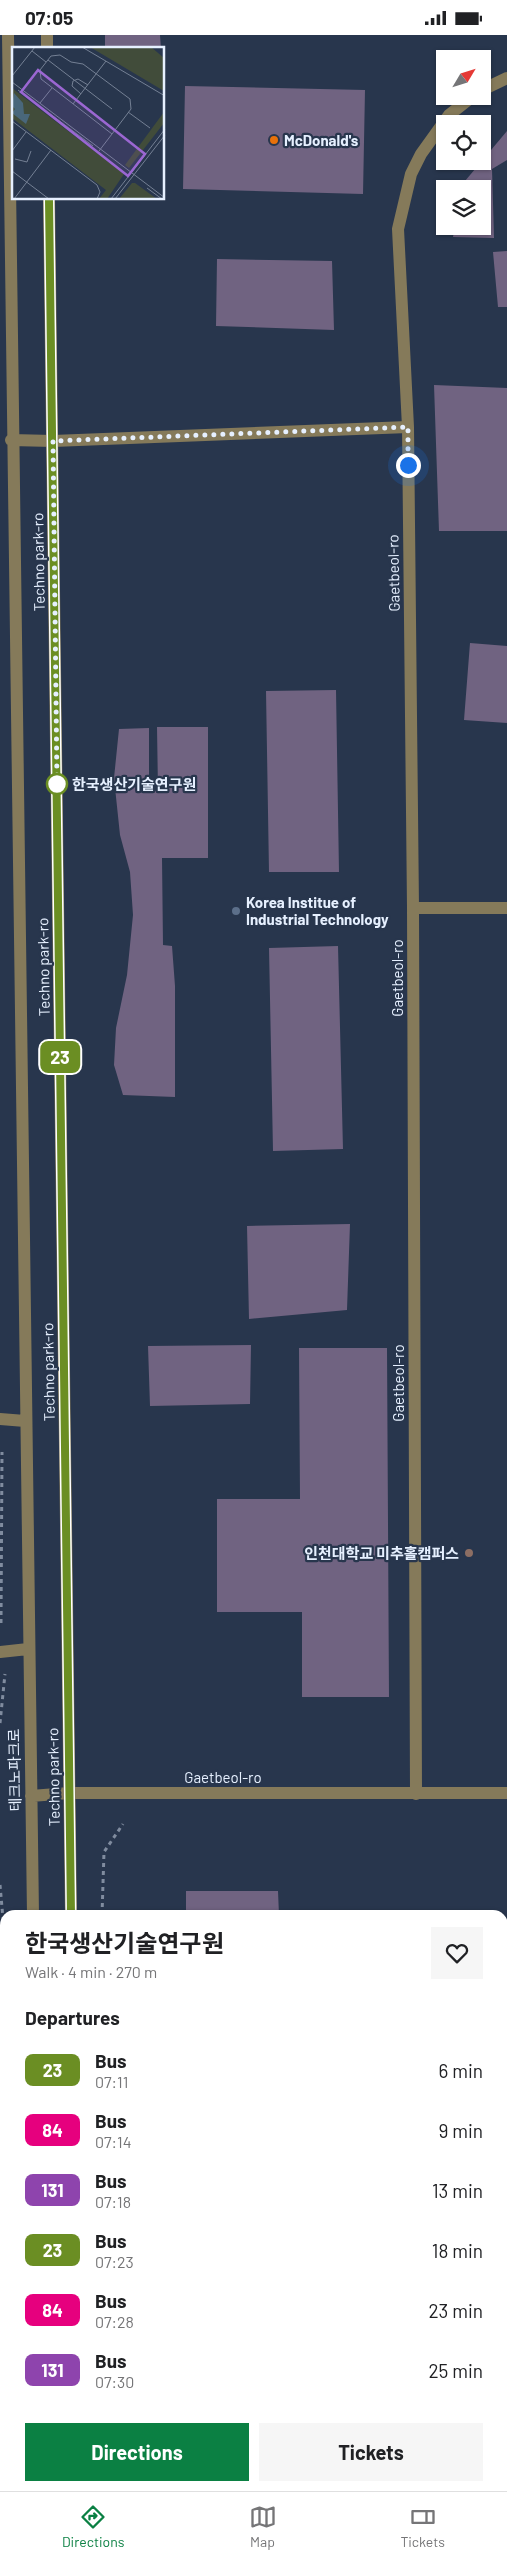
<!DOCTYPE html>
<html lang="en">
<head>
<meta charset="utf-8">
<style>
	:root { --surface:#fff; --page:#f6f6f6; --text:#202124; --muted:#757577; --line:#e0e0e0; --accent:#0b8043 }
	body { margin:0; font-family:Barlow,"Noto Sans KR",sans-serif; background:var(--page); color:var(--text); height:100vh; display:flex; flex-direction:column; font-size:19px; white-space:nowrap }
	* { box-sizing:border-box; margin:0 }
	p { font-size:16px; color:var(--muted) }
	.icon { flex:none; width:28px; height:28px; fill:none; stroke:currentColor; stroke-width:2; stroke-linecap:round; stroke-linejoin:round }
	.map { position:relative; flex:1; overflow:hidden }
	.drawer { position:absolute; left:0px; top:1875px; width:508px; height:581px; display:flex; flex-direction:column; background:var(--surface); border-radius:15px 15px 0 0; box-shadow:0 1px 4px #0004 }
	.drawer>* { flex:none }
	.badge { padding:0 10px; border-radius:8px; font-size:18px; line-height:32px }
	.needle { width:32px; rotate:52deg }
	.controls { position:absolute; left:436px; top:15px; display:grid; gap:10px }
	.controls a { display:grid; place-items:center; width:55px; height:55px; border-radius:0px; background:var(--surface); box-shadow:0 1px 4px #0004; font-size:25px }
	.you { position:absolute; width:25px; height:25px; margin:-12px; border:4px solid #fff; border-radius:50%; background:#1a73e8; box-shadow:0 0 0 8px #1a73e833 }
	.map>.badge { position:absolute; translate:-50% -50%; box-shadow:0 0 0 2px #fff }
	h2 { padding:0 25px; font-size:19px; line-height:45px }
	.round { display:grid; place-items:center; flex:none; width:52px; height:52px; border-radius:0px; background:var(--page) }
	.headline { display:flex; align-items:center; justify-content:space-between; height:85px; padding:0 25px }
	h1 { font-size:24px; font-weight:700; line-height:38px }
	.cta { display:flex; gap:10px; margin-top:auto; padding:10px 25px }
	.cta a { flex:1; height:58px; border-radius:0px; background:var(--accent); color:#fff; font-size:20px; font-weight:700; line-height:58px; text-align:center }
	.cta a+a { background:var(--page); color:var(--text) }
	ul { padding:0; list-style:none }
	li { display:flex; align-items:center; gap:15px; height:60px; padding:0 25px }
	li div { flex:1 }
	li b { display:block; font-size:19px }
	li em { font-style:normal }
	li .badge { min-width:55px; font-weight:700; text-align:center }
	.status { display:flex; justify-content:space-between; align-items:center; height:35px; padding:0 25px; background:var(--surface); direction:ltr }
	.status svg { height:14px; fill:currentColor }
	.menu { display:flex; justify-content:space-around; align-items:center; height:70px; border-top:1px solid var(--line); background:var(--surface); font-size:14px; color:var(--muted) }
	.menu a { display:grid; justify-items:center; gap:2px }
	.menu .active { color:var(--accent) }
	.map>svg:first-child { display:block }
	.green { fill:#414c3a }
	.building { fill:#706381 }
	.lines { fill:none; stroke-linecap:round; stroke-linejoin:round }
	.path { stroke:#808c9f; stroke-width:3; stroke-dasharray:4 4; stroke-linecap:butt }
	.minor { stroke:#857a5a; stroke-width:12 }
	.major { stroke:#d5be79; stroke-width:12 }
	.line-casing { stroke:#fff; stroke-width:11 }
	.line { stroke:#6b8e23; stroke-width:8 }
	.walk { stroke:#e6f0ff; stroke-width:5; stroke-dasharray:0 9 }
	.food-dot { fill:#e8710a; stroke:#28364d; stroke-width:2 }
	.stop-dot { fill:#fff; stroke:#6b8e23; stroke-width:2.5 }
	.service-dot { fill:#5c6f8a; stroke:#28364d; stroke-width:2 }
	.education-dot { fill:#8d6e63; stroke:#28364d; stroke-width:2 }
	.labels { text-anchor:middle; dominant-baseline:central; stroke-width:4.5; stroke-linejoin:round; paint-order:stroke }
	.poi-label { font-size:15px; font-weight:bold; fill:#e6f0ff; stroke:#28364d; text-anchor:start }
	.street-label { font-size:15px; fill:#e6f0ff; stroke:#28364d }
	.stop-label { font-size:15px; font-weight:bold; fill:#e6f0ff; stroke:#28364d; text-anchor:start }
	.inset-road { fill:none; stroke:#748094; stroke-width:1 }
	.view { fill:#9b67d2; fill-opacity:0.15; stroke:#9b67d2; stroke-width:2.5 }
	.inset-edge { fill:none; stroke:#e6f0ff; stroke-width:2.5 }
</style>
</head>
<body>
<div class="status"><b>07:05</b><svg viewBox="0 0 49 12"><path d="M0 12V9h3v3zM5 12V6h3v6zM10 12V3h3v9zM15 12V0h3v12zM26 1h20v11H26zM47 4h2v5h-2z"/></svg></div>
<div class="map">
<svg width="507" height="2456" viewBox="0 0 507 2456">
	<rect width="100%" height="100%" fill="#28364d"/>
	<!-- green -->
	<path class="green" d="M502 2287H507V2393H503Z"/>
	<!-- building -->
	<path class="building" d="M105 0H160L161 14H105Z
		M185 51 365 55 363 159 183 154Z
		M507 96V125L492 134 494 203 453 202 455 191H482V154H463L465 146Z
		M507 216V272H498L493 217Z
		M217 224 332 226 334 295 216 291Z
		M434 350 507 353V496H439Z
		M470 608 507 611V688L464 685Z
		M336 655 339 837H269L266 656Z
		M157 692H208V823H162L163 910 172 911 175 951V1062L123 1060 114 1030 116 993 127 940 133 880 130 837 120 800 114 743 119 694 149 693V755L158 756Z
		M338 911 343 1114 273 1116 269 913Z
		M350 1189 347 1275 249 1284 247 1191Z
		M251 1310 250 1369 150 1371 148 1311Z
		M299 1313H387L389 1662H302V1577H217V1464H300Z
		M186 1856H278L279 1880H186Z"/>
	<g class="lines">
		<!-- path -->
		<path class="path" d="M1 1588 2 1417
			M0 1688 5 1639
			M0 1850 4 1895 0 2236
			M102 1880 104 1817 123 1789
			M0 2348V2376
			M502 2409H507"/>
		<!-- minor -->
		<path class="minor" d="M8 0 33 1880
			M47 0V14
			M482 55 507 43
			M49 164 71 1880
			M11 405 53 406 408 392
			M413 873H507
			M0 1384 25 1386
			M0 1617 28 1614
			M416 1759 413 873 408 392 398 194 411 139 421 119 449 80 473 61
			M31 1761 69 1758H507"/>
		<!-- major -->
		<path class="major" d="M35 2456 507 2455"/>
	</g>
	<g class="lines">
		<!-- line casing -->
		<g class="line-casing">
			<path id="line" d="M49 164 71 1880"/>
		</g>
		<!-- line -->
		<use href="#line" class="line"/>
		<!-- walk -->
		<path class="walk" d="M57 749 53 406 408 392V430"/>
	</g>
	<!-- markers -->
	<circle class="food-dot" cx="274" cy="105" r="5"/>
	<circle class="stop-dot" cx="57" cy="749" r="10"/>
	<circle class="service-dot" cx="236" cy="876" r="5"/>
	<circle class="education-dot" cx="469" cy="1518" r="5"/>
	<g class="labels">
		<!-- poi labels -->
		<g class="poi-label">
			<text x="284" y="105">McDonald's</text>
			<text x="246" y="867">Korea Institue of<tspan x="246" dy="17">Industrial Technology</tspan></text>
			<text x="459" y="1518" text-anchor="end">인천대학교 미추홀캠퍼스</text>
		</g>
		<!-- street labels -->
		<g class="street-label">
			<text transform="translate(38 527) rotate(-91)">Techno park-ro</text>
			<text transform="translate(393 538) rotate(-91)">Gaetbeol-ro</text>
			<text transform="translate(43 932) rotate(-91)">Techno park-ro</text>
			<text transform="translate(397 943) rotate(-90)">Gaetbeol-ro</text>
			<text transform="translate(48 1337) rotate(-91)">Techno park-ro</text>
			<text transform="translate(398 1348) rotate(-90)">Gaetbeol-ro</text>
			<text transform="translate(14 1735) rotate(-91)">테크노파크로</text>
			<text transform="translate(53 1742) rotate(-91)">Techno park-ro</text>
			<text x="223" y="1742">Gaetbeol-ro</text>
		</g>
		<!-- stop labels -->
		<g class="stop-label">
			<text x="72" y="749">한국생산기술연구원</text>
		</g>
	</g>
	<!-- overview -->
	<g transform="translate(12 12)">
		<rect width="152" height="152" fill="#28364d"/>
		<path d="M78 0H139L152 11V44ZM0 41 112 127 95 152H87L94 143 0 71ZM152 65V76L117 121 113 118ZM120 136H123L145 152H107Z" fill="#414c3a"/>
		<path d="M2 46 11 56 12 67H18L14 77 0 66 3 62 0 59Z" fill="#49677b"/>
		<path class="inset-road" d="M70 0 153 49M20 4 34 15M36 13 100 62M0 29 23 0M0 35 153 151M6 43 81 99M69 47 60 39 61 34 66 32 76 38M28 56 40 41M61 57 94 14M116 65 138 81M0 74 85 138 88 145 85 152M0 104 14 85M87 104 100 87 29 32 28 23 39 9 48 8 59 15 71 17 118 52 119 62 100 87M3 112 15 115 19 104M0 124 37 152M135 141 150 152M2 152 39 103M99 152 153 82M103 152 153 88"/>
		<path class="view" d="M26 23 133 107 116 129 9 45Z"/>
		<rect width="152" height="152" class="inset-edge"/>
	</g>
</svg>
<div class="controls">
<a><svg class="needle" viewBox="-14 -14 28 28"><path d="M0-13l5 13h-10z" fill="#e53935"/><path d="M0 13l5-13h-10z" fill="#757577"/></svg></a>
<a><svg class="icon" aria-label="locate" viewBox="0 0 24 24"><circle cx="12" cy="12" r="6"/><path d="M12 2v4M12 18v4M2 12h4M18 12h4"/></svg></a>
<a><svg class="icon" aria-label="layers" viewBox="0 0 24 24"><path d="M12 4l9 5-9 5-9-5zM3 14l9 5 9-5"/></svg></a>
</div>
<div class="you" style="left:408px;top:430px"></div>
<b class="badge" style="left:60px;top:1022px;background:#6b8e23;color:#fff">23</b>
<section class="drawer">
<div class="headline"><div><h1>한국생산기술연구원</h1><p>Walk · 4 min · 270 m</p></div><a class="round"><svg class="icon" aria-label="heart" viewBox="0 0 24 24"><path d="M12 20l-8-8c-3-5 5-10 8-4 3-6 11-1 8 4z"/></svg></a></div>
<h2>Departures</h2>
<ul>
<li><span class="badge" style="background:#6b8e23;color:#fff">23</span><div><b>Bus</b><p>07:11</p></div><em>6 min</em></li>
<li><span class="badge" style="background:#e6007e;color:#fff">84</span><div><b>Bus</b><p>07:14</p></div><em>9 min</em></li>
<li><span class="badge" style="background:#8e44ad;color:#fff">131</span><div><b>Bus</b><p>07:18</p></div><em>13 min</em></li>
<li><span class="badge" style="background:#6b8e23;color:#fff">23</span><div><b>Bus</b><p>07:23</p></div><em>18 min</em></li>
<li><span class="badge" style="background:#e6007e;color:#fff">84</span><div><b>Bus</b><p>07:28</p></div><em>23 min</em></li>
<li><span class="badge" style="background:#8e44ad;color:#fff">131</span><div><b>Bus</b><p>07:30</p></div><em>25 min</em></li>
</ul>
<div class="cta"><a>Directions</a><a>Tickets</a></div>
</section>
</div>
<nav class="menu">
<a class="active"><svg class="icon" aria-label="directions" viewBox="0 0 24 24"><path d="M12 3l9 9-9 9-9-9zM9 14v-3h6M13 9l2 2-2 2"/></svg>Directions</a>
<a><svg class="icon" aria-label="map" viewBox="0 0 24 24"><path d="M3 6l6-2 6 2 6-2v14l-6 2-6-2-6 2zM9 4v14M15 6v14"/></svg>Map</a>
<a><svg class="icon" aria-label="tickets" viewBox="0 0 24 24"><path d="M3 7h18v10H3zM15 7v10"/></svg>Tickets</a>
</nav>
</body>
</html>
